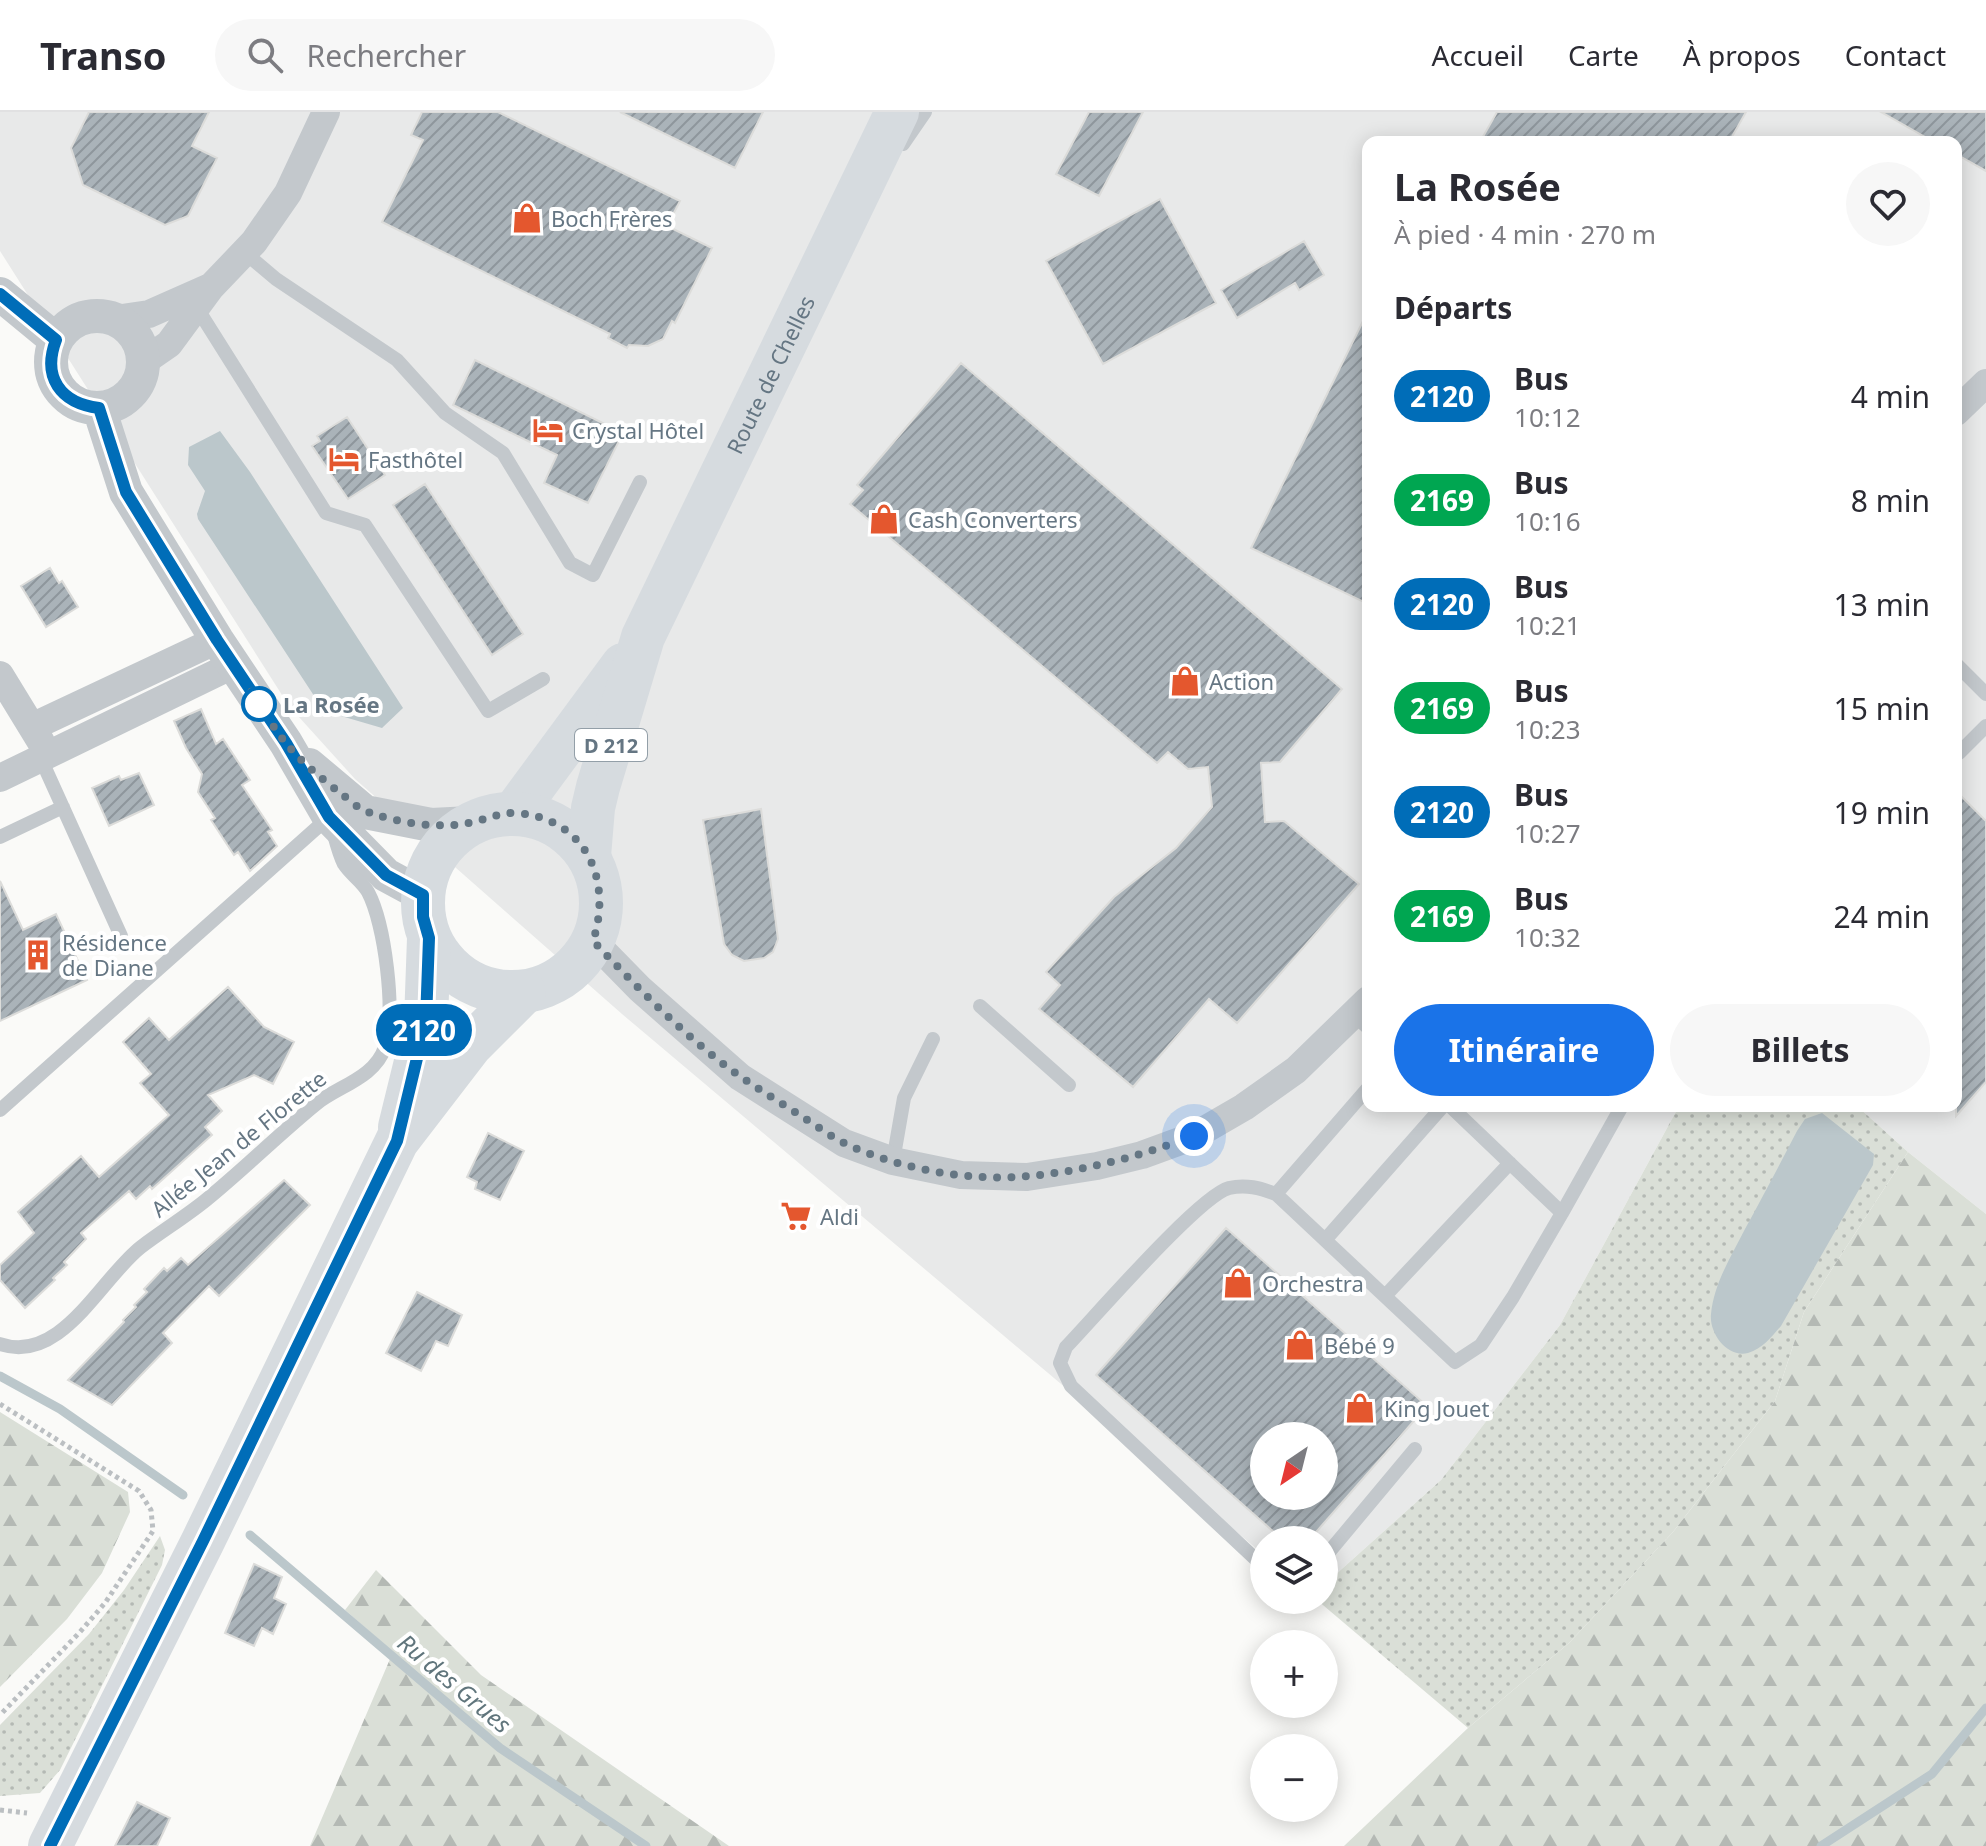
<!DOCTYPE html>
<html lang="fr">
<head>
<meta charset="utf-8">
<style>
	:root { --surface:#fff; --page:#f7f7f7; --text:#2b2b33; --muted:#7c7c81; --line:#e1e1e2; --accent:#1a73e8 }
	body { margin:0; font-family:"Noto Sans",sans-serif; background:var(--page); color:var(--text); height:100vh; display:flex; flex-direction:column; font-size:30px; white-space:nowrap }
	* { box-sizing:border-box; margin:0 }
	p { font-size:26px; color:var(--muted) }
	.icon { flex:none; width:44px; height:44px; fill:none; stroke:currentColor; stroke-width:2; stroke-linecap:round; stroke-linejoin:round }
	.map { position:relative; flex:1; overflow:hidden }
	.details { position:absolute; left:1362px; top:24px; width:600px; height:976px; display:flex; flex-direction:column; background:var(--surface); border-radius:16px; box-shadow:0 4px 20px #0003 }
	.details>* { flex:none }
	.badge { padding:0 16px; border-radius:26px; font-size:28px; line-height:52px }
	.needle { width:52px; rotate:215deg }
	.controls { position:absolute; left:1250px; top:1310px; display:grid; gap:16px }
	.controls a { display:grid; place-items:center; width:88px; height:88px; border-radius:50%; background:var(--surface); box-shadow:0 4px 20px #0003; font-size:40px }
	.you { position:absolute; width:40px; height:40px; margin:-20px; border:6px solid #fff; border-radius:50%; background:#1a73e8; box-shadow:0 0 0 12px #1a73e833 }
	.map>.badge { position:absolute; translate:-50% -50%; box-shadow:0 0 0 4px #fff }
	h2 { padding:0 32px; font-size:30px; line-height:72px }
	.round { display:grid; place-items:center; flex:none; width:84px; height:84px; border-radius:42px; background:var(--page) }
	.summary { display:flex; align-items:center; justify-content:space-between; height:136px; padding:0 32px }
	h1 { font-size:38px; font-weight:700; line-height:60px }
	.button { display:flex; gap:16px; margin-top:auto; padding:16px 32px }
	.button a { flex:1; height:92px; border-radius:48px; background:var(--accent); color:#fff; font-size:32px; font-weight:700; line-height:92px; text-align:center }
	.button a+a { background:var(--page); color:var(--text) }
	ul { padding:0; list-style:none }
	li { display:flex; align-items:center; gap:24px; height:104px; padding:0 32px }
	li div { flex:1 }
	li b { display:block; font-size:30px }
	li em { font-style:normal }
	li .badge { min-width:88px; font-weight:700; text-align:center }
	header { display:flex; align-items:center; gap:48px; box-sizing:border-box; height:112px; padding:0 40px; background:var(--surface); border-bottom:2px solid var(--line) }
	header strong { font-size:38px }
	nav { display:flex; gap:44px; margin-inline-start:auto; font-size:28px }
	.search { width:560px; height:72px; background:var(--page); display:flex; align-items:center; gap:20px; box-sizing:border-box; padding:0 28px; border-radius:44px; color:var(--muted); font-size:30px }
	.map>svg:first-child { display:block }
	.built { fill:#e8e9e9; fill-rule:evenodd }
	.green { fill:url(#green-dots) }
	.forest { fill:url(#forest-firs) }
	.water { fill:#bbc7cb }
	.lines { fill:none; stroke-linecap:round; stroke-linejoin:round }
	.stream { stroke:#bbc7cb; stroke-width:9 }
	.building { fill:url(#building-hatch); stroke:#dcdcda; stroke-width:2; fill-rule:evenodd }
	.path { stroke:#bbbfc2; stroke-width:5; stroke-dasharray:4 4; stroke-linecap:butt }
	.service { stroke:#c3c8cc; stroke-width:14 }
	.minor { stroke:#c3c8cc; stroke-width:28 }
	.tertiary { stroke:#c3c8cc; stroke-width:34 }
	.primary { stroke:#d6dbdf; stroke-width:44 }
	.line-casing { stroke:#fff; stroke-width:18 }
	.line { stroke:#006db8; stroke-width:12 }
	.walk { stroke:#657683; stroke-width:8; stroke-dasharray:0 14.4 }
	.stop-dot { fill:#fff; stroke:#006db8; stroke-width:4 }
	.labels { text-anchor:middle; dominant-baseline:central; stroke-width:8; stroke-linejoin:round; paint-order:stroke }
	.shield { fill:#fff; stroke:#939fa8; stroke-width:2 }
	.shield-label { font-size:20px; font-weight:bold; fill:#657683 }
	.poi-label { font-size:22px; fill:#657683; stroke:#fff; text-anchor:start }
	.street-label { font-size:22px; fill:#657683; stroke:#fff }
	.stop-label { font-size:22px; font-weight:bold; fill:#657683; stroke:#fff; text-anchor:start }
	.water-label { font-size:24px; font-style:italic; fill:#60757c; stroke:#fff }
</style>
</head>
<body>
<header>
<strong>Transo</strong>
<div class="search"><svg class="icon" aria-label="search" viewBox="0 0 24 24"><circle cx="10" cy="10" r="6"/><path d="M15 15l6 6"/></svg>Rechercher</div>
<nav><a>Accueil</a><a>Carte</a><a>À propos</a><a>Contact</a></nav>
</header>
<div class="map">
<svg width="1986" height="1734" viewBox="0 0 1986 1734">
	<defs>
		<pattern id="green-dots" width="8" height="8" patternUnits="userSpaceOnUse" patternTransform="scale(2)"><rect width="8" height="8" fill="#dadfd7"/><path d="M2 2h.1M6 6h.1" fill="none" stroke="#b4b9b4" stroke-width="1.8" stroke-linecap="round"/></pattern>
		<pattern id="forest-firs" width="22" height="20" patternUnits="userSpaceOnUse" patternTransform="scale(2)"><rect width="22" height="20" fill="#dadfd7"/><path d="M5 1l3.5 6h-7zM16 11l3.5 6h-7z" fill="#b4b9b4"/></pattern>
		<pattern id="building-hatch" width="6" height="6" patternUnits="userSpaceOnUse" patternTransform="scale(2)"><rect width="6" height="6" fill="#aab3b9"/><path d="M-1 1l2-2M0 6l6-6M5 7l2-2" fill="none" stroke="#8e969c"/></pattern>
	</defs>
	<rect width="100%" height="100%" fill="#fafaf8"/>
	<!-- built -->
	<path class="built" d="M0 0H1986V1102L1908 1040 1857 994H1956V30H1368V994H1679L1560 1213 1441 1368 1324 1473V1428H1264V1443L622 902 355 667 289 594 0 139ZM1264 1324H1324V1384H1264Z"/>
	<!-- green -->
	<path class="green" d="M1679 994H1857L1908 1040 1804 1200 1775 1289 1673 1420 1569 1531 1468 1616 1317 1488H1324V1473L1441 1368 1560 1213Z
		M160 1424 165 1438 162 1453 60 1658 40 1681 0 1684V1613L89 1522 124 1478Z"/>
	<!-- forest -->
	<path class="forest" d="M1908 1040 1986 1102V1734H1344L1468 1616 1569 1531 1673 1420 1775 1289 1804 1200Z
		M0 1300 128 1380 130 1400 102 1461 67 1507 0 1575Z
		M376 1458 481 1563 729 1734H310L393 1540 345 1498Z"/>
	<!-- water -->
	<path class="water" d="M220 319 250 360 403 596 382 616 324 599 198 407 197 402 205 379 188 353 189 335Z
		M1822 1001 1874 1042 1873 1053 1781 1214C1772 1224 1763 1237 1748 1241 1727 1246 1709 1221 1711 1202 1714 1171 1731 1145 1745 1117 1763 1084 1780 1052 1797 1019L1805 1007Z"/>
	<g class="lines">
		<!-- stream -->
		<path class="stream" d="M0 1264 60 1297 183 1383
			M250 1423 500 1636 646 1734
			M1821 1734 1932 1662 1986 1596"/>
	</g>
	<!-- building -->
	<path class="building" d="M89 0H209L192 34 217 46 188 104 165 113 83 73 71 36Z
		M422 0H498L680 89 667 114 712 136 675 211 672 209 663 227 648 234 629 233 627 236 608 226 610 222 382 110 423 28 411 23Z
		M620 0H763L735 56Z
		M1089 0H1143L1099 84 1056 62Z
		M1497 0H1746L1729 30H1480Z
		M1881 0H1986V59L1956 42V30H1934Z
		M1160 87 1216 191 1103 252 1046 149Z
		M1304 129 1324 163 1299 178 1295 171 1237 206 1221 178Z
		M1368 199V492L1251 436Z
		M475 248 623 321 588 391 544 371 557 343 453 293Z
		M961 251 1342 577 1280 650 1261 651 1265 710 1284 709 1359 772 1237 911 1209 887 1133 975 1039 897 1060 873 1046 860 1114 785 1176 736 1212 695 1208 655 1188 657 1168 640 1157 651 850 392 863 378 857 373Z
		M347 305 385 363 348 387 312 334 320 329 317 324Z
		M425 372 523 522 492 543 393 393Z
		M50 456 59 471 62 469 78 495 46 515 21 474Z
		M201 597 216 632 223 627 250 668 242 673 272 718 268 720 277 734 250 759 238 740 234 743 211 708 215 706 198 680 202 662 186 636 174 609Z
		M139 661 154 693 109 714 92 676 119 664 121 668Z
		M1956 679 1986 709V970L1956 1004Z
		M761 697 778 827 773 840 764 846 744 849 732 843 724 832 703 708Z
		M0 769 23 818 56 802 87 868 0 909Z
		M228 875 264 915 294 930 273 972 254 963 208 983 222 999 205 1015 212 1023 152 1077 150 1074 136 1087 129 1079 81 1121 86 1127 64 1150 67 1153 53 1166 55 1168 25 1196 0 1168V1153L34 1121 18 1100 81 1044 99 1065 169 1003 140 971 151 962 123 930 149 906 169 928Z
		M488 1021 524 1039 500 1088 475 1077 477 1070 467 1065Z
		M284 1068 310 1093 219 1184 209 1174 163 1221 172 1231 112 1293 68 1268 124 1210 123 1208 136 1195 134 1193 147 1180 144 1177 164 1156 167 1159 181 1146 188 1153Z
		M1226 1116 1427 1294 1309 1428H1283L1096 1263ZM1264 1324H1324V1384H1264Z
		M417 1180 462 1203 448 1234 436 1229 421 1259 386 1241Z
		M254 1452 282 1465 274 1486 286 1492 273 1522 262 1516 254 1534 225 1521Z
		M137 1690 170 1706 157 1734H115Z"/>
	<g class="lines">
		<!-- path -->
		<path class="path" d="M0 1292 139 1379 151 1398 153 1419 105 1491 80 1520 0 1603
			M0 1698 27 1701"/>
		<!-- service -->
		<path class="service" d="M903 32 925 0
			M244 140 276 167 397 248 445 301 503 341 570 451 593 463 640 370
			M197 196 326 401 365 413 488 599 543 567
			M1956 552 1986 582
			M1959 641 1986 614
			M41 647 121 824
			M0 725 63 695
			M980 894 1069 973
			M1353 902 1368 916
			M1450 994 1562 1101 1622 994
			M0 998 329 705C334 720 337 738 344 752 350 762 362 769 368 780 385 812 396 900 385 935 375 966 338 974 316 992 278 1023 243 1058 206 1088 185 1105 162 1119 141 1135 101 1166 61 1253 0 1232
			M893 1049 904 986 933 927
			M1276 1082 1455 1250 1481 1233 1513 1185 1562 1101
			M1325 1128 1443 994
			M1385 1184 1510 1051
			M1324 1446 1415 1337
			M1264 1455 1071 1274 1060 1251 1066 1235C1094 1206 1199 1084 1229 1076 1246 1072 1260 1076 1276 1082L1368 976"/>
		<!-- minor -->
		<path class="minor" d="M115 207 149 202 210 175
			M143 250 169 232 211 175 254 130 288 81 326 0
			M1956 300 1986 271
			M0 563 41 630
			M34 614 217 528
			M0 666 233 553
			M593 829 640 877 740 965 844 1031 893 1049 961 1063 1027 1065 1097 1054 1142 1043 1194 1024 1244 995 1296 958 1368 888"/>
		<!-- tertiary -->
		<path class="tertiary" d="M0 182 56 228
			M51 250a46 46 0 1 1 92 0a46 46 0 1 1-92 0Z
			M99 296 126 380 217 528 286 631 329 705 386 763 423 783
			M309 653 365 700 431 713 471 711"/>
		<!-- primary -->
		<g class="primary">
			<path d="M514 701 623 553"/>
			<circle cx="512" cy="791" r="89"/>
			<path id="s1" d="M589 744 593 696 598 675 643 525 897 0"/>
			<path d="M400 1015 426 909 429 826"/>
			<path d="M50 1734 203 1429 397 1029 470 934 524 880"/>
		</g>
	</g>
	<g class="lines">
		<!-- line casing -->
		<g class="line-casing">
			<path id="line" d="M0 182 56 228C42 265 60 291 99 296L126 380 217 528 286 631 329 705 386 763 423 783V805L429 826 426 909 397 1029 203 1429 50 1734"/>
		</g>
		<!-- line -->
		<use href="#line" class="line"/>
		<!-- walk -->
		<path class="walk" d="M259 592 251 579C262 596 272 614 285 630 300 649 323 668 343 683 350 689 359 697 368 700 398 711 437 717 469 711 486 708 499 700 516 701 586 706 613 768 593 829 639 877 687 927 741 965 760 978 779 990 798 1002 813 1011 828 1023 844 1031 899 1057 969 1070 1029 1064 1086 1059 1140 1044 1194 1024"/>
	</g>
	<!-- icons -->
	<defs>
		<g id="shop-bare" transform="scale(2.4)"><path d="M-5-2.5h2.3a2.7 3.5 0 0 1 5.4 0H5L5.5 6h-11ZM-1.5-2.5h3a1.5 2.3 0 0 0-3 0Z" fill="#e4572e" stroke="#fff" stroke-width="2.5" paint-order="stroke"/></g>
		<g id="hotel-bare" transform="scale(2.4)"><path d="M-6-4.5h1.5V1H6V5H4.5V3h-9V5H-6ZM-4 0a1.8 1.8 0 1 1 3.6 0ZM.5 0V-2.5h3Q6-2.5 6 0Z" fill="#e4572e" stroke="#fff" stroke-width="2.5" paint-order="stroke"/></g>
		<g id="building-bare" transform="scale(2.4)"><path d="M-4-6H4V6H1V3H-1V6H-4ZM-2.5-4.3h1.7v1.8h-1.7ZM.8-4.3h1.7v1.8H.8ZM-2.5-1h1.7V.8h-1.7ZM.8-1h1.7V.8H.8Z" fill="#e4572e" stroke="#fff" stroke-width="2.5" paint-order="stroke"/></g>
		<g id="supermarket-bare" transform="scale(2.4)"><path d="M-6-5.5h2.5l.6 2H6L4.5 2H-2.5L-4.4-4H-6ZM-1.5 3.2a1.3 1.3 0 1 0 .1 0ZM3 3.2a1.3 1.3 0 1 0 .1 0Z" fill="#e4572e" stroke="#fff" stroke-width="2.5" paint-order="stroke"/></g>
	</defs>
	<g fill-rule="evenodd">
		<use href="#shop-bare" x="527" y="106"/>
		<use href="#hotel-bare" x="548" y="318"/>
		<use href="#hotel-bare" x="344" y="347"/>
		<use href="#shop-bare" x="884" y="407"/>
		<use href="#shop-bare" x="1185" y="569"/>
		<use href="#building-bare" x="38" y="843"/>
		<use href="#supermarket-bare" x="796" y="1104"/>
		<use href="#shop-bare" x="1238" y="1171"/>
		<use href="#shop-bare" x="1300" y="1233"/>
		<use href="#shop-bare" x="1360" y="1296"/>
	</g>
	<!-- markers -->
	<circle class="stop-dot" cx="259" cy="592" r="16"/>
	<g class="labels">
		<!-- shield labels -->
		<rect class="shield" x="575" y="617" width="72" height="32" rx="6"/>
		<g class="shield-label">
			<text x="611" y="633">D 212</text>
		</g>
		<!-- poi labels -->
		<g class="poi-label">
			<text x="551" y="106">Boch Frères</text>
			<text x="572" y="318">Crystal Hôtel</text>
			<text x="368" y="347">Fasthôtel</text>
			<text x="908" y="407">Cash Converters</text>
			<text x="1209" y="569">Action</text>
			<text x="62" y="830">Résidence<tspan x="62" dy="25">de Diane</tspan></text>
			<text x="820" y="1104">Aldi</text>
			<text x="1262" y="1171">Orchestra</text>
			<text x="1324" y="1233">Bébé 9</text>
			<text x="1384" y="1296">King Jouet</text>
		</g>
		<!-- street labels -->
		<g class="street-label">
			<text stroke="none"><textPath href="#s1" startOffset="518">Route de Chelles</textPath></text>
			<text transform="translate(238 1031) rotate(-39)">Allée Jean de Florette</text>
		</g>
		<!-- stop labels -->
		<g class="stop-label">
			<text x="283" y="592">La Rosée</text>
		</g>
		<!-- water labels -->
		<g class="water-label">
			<text transform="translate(455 1571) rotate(40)">Ru des Grues</text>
		</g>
	</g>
</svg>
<div class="controls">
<a><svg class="needle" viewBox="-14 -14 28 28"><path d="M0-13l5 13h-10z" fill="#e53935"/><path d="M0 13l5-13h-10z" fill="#7c7c81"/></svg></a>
<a><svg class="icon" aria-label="layers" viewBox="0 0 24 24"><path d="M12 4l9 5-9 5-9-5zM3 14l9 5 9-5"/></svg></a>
<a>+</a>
<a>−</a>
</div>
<div class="you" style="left:1194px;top:1024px"></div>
<b class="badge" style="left:424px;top:918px;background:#006db8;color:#fff">2120</b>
<section class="details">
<div class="summary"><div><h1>La Rosée</h1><p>À pied · 4 min · 270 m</p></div><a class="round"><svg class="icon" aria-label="heart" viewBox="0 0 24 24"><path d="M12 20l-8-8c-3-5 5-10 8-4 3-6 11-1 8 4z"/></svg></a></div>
<h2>Départs</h2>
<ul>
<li><span class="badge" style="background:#006db8;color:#fff">2120</span><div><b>Bus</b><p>10:12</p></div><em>4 min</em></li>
<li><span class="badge" style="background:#00a651;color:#fff">2169</span><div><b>Bus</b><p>10:16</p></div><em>8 min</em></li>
<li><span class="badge" style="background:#006db8;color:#fff">2120</span><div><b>Bus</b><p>10:21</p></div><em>13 min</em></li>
<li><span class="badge" style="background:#00a651;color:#fff">2169</span><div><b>Bus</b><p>10:23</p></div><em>15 min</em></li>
<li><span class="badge" style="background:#006db8;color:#fff">2120</span><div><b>Bus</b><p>10:27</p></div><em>19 min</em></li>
<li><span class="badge" style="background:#00a651;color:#fff">2169</span><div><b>Bus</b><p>10:32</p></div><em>24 min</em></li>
</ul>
<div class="button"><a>Itinéraire</a><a>Billets</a></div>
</section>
</div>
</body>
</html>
